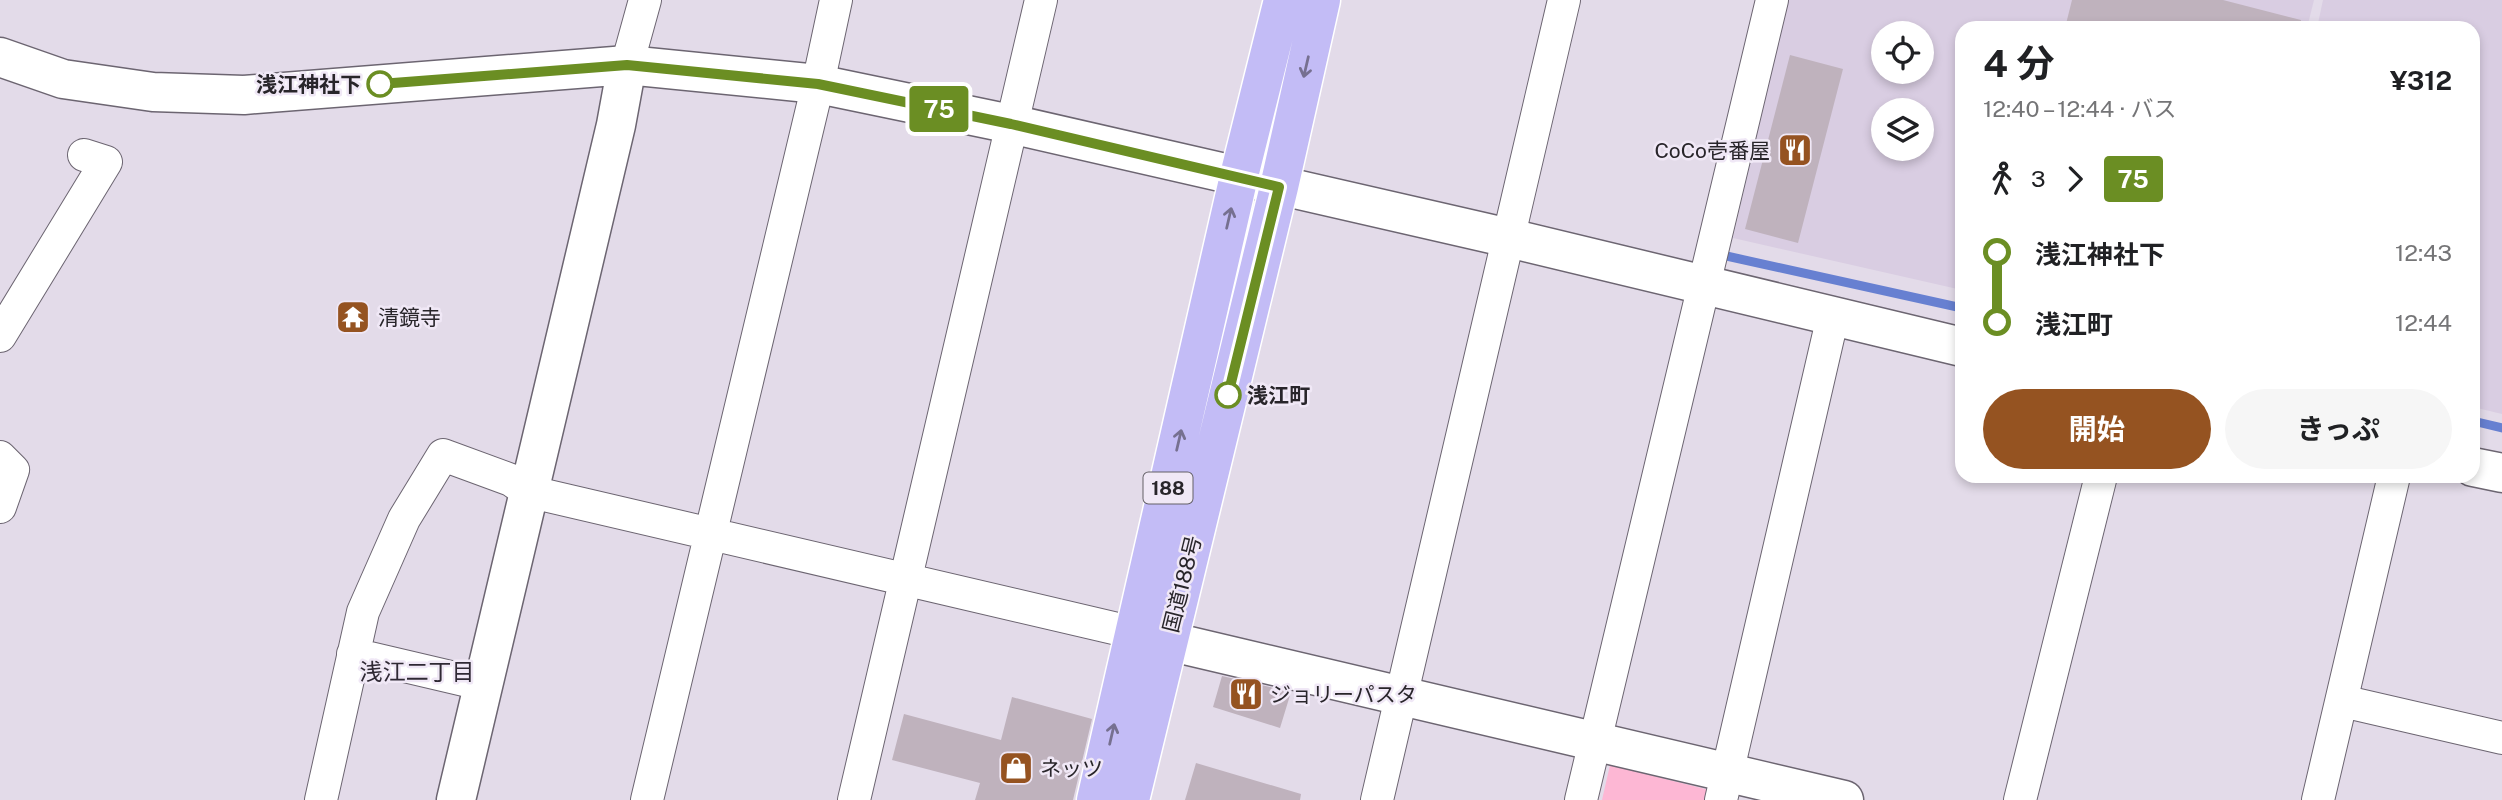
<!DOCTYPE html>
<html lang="ja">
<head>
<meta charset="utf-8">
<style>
	:root { --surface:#fff; --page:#f6f6f6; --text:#202124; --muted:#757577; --accent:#955321 }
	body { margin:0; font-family:"Public Sans","Noto Sans JP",sans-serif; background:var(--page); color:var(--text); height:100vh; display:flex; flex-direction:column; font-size:26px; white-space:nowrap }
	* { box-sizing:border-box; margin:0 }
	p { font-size:23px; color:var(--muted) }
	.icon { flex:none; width:38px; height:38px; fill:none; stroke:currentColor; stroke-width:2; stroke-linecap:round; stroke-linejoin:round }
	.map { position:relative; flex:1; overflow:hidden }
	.details { position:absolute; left:1955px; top:21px; width:525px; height:462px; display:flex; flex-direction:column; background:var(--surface); border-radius:21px; box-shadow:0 4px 10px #0003 }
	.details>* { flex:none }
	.badge { padding:0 14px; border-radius:5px; font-size:24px; line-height:46px }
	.tools { position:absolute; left:1871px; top:21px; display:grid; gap:14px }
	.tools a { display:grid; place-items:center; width:63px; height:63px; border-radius:50%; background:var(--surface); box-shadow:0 4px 10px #0003; font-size:35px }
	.map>.badge { position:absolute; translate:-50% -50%; box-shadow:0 0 0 4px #fff }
	.legs { display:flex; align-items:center; gap:10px; height:77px; padding:0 28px; font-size:23px }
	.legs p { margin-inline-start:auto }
	.summary { display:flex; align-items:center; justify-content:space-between; height:119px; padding:0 28px }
	h1 { font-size:38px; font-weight:700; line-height:52px }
	.button { display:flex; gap:14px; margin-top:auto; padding:14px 28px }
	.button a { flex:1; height:80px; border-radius:42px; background:var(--accent); color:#fff; font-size:28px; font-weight:700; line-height:80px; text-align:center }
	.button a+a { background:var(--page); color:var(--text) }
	ul { padding:0 28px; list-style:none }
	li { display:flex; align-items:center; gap:24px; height:70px; font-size:26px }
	li i { display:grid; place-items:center; width:10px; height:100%; margin:0 9px; background:currentColor }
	li i::after { content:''; width:18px; height:18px; margin:-9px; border:5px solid; border-radius:50%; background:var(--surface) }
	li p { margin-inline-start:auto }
	li:first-child i { background:linear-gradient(#0000 50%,currentColor 0) }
	li:last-child i { background:linear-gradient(currentColor 50%,#0000 0) }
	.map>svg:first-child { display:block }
	.built { fill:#d9cde2; fill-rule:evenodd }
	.green { fill:#fdb7d4 }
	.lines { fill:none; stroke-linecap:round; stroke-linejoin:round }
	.stream { stroke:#6780d1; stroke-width:9 }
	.building { fill:#bfb2bd }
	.street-casing { stroke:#6c6571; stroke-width:34 }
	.secondary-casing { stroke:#6c6571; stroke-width:41 }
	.highway-casing { stroke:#fff; stroke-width:41 }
	.street { stroke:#fff; stroke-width:32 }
	.secondary { stroke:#fff; stroke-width:38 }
	.highway { stroke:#c3bcf6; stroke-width:38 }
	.oneway { stroke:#767090 }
	.line-1-casing { stroke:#fff; stroke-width:16 }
	.line-1 { stroke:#6b8e23; stroke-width:10 }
	.stop-1-dot { fill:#fff; stroke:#6b8e23; stroke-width:3.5 }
	.labels { text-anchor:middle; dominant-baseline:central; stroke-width:5; stroke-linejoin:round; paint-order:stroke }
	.shield { fill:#f0e8f6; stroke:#646067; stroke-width:2 }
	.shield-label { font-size:19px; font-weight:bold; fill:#28252a }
	.stop-label { font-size:21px; font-weight:bold; fill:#28252a; stroke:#f0e8f6; text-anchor:end }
	.poi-label { font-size:21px; fill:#28252a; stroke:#f0e8f6; text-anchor:start }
	.street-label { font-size:21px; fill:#28252a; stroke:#f0e8f6 }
	.neighbourhood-label { font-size:23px; fill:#2f2934; stroke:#f0e8f6 }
</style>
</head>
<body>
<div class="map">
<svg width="2502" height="800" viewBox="0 0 2502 800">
	<rect width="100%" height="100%" fill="#e3dbe9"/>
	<!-- built -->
	<path class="built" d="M1788 0H2314L2307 28H1962V290L1733 238ZM1883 33H1922V72H1883ZM1883 110H1922V149H1883Z
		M2323 0H2502V414L2473 407V28H2317Z"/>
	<!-- green -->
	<path class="green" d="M1610 765 1713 791 1710 800H1602Z"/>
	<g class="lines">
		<!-- stream -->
		<path class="stream" d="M1722 255 1962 308
			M2473 421 2502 428"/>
	</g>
	<!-- building -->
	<path class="building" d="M2072 0H2223L2301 20 2300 28H2065Z
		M1790 55 1843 69 1798 243 1745 229Z
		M1222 676 1291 692 1280 728 1213 707Z
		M1012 697 1092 719 1073 800H975L980 783 892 760 904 714 1001 740Z
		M1196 763 1301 794 1300 800H1185Z"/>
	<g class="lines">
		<!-- street casing -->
		<g class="street-casing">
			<path id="street" d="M627 65 645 0
				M0 336 106 162 84 155
				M0 457 13 470 0 507
				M353 654 485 685
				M2342 701 2502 738
				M321 800 363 612 404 519 443 455 511 480 527 491 1156 638
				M647 800 818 84 836 0
				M854 800 1041 0
				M1377 800 1564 0
				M1581 800 1772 0
				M1721 800 1833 316
				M2020 800 2101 476
				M2318 800 2394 476"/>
		</g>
		<!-- secondary casing -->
		<g class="secondary-casing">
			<path id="secondary" d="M0 57 63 79 153 92 244 95 627 65 818 84 1011 124 1509 238 1962 347
				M2473 467 2502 473
				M1168 641 1844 800
				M456 800 616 125 627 65"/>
		</g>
		<!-- highway casing -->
		<g class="highway-casing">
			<path id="highway" d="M1096 800 1239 176 1283 0
				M1130 800 1279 187 1321 0"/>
		</g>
		<!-- street -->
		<use href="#street" class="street"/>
		<!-- secondary -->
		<use href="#secondary" class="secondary"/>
		<!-- highway -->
		<use href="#highway" class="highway"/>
	</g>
	<!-- one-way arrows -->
	<defs><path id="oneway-shaft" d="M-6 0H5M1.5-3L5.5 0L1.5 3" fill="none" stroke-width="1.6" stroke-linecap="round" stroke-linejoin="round" transform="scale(1.75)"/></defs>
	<g class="oneway">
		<use href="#oneway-shaft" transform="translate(1306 67) rotate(103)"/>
		<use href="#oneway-shaft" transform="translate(1229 218) rotate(-77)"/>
		<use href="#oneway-shaft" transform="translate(1179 440) rotate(-77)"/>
		<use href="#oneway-shaft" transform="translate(1112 734) rotate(-77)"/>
	</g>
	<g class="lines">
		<!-- line-1 casing -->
		<g class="line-1-casing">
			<path id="line-1" d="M380 84 627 65 818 84 1011 124 1279 187 1228 395"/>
		</g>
		<!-- line-1 -->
		<use href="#line-1" class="line-1"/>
	</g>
	<!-- icons -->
	<defs>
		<g id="restaurant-square" transform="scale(1.75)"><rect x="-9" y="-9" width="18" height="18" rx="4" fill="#955321" stroke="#f0e8f6"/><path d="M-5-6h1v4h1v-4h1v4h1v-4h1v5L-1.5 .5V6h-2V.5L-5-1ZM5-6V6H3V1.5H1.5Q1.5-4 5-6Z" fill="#fff"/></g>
		<g id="temple-square" transform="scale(1.75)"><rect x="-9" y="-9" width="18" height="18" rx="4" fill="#955321" stroke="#f0e8f6"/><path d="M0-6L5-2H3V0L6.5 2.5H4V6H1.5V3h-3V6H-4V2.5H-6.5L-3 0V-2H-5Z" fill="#fff"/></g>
		<g id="shop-square" transform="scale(1.75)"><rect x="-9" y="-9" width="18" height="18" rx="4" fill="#955321" stroke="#f0e8f6"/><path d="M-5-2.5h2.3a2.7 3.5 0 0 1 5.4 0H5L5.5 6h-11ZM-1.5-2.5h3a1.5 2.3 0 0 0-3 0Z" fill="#fff"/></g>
	</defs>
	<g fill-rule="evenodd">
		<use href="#restaurant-square" x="1795" y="150"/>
		<use href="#temple-square" x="353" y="317"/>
		<use href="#restaurant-square" x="1246" y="694"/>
		<use href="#shop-square" x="1016" y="768"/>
	</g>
	<!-- markers -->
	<g class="stop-1-dot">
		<circle cx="380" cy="84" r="12"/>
		<circle cx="1228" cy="395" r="12"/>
	</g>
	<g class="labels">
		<!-- shield labels -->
		<rect class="shield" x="1143.5" y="472.5" width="49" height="31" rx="5"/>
		<g class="shield-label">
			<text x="1168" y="488">188</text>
		</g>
		<!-- stop labels -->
		<g class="stop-label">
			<text x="361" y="84">浅江神社下</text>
			<text x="1247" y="395" text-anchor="start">浅江町</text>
		</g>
		<!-- poi labels -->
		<g class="poi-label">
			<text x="1770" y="150" text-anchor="end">CoCo壱番屋</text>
			<text x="378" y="317">清鏡寺</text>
			<text x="1270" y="694">ジョリーパスタ</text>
			<text x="1040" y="768">ネッツ</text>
		</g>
		<!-- street labels -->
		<g class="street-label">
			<text transform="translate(1182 584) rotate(-76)">国道188号</text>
		</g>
		<!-- neighbourhood labels -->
		<g class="neighbourhood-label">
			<text x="417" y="671">浅江二丁目</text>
		</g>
	</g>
</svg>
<div class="tools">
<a><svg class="icon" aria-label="locate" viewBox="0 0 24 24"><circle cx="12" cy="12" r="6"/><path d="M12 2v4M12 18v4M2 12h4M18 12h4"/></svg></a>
<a><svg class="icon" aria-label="layers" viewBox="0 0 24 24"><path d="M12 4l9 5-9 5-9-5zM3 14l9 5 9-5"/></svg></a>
</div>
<b class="badge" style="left:939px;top:109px;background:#6b8e23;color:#fff">75</b>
<section class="details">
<div class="summary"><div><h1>4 分</h1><p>12:40 – 12:44 · バス</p></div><b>¥312</b></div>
<div class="legs"><svg class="icon" aria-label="walk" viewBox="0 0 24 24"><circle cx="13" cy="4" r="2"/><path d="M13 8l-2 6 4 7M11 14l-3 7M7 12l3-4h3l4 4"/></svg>3<svg class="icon" aria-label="forward" viewBox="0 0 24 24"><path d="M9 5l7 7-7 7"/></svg><b class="badge" style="background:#6b8e23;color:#fff">75</b></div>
<ul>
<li><i style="color:#6b8e23"></i><b>浅江神社下</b><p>12:43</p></li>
<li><i style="color:#6b8e23"></i><b>浅江町</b><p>12:44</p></li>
</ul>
<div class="button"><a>開始</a><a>きっぷ</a></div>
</section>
</div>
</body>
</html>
